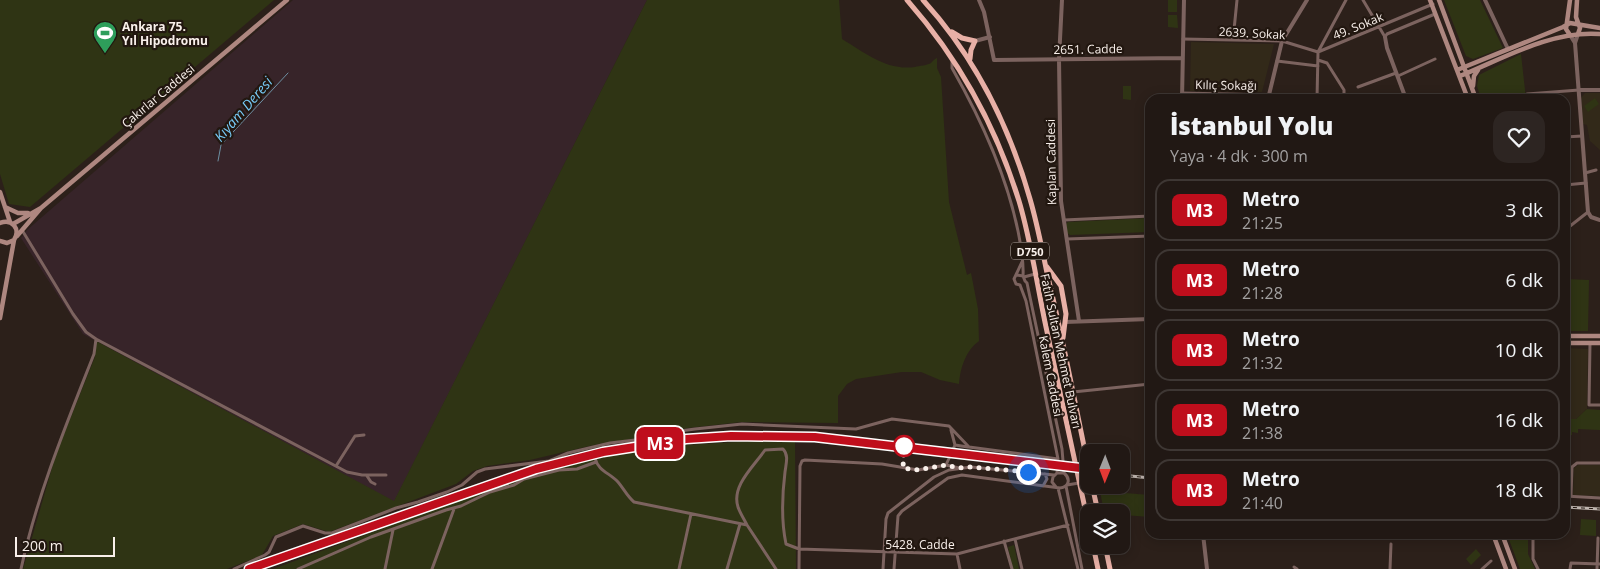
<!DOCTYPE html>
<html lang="tr">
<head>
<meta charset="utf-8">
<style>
	:root { --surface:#211814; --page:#2d2522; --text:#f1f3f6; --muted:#a2a0a0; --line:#3e3734 }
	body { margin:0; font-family:"Open Sans",sans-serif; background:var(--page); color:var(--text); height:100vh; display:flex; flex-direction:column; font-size:19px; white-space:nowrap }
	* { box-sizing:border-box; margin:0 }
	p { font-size:16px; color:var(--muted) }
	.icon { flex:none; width:28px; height:28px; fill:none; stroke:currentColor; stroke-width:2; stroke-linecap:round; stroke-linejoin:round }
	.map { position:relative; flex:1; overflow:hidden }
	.details { position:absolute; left:1145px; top:94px; width:425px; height:445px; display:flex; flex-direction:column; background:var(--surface); border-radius:15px; box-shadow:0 2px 12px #0003,0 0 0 1px var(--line) }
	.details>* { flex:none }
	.badge { padding:0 10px; border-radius:8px; font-size:18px; line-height:32px }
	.needle { width:32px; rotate:181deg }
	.buttons { position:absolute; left:1080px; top:444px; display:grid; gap:10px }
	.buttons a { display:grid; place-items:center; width:50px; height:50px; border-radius:10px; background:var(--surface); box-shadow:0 2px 12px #0003,0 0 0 1px var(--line); font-size:25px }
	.scale { position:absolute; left:15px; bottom:12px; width:100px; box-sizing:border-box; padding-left:5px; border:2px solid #f9f0eb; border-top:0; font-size:14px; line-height:18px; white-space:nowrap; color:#f9f0eb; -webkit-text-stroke:4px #221710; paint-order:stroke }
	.you { position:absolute; width:25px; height:25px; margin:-12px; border:4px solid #fff; border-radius:50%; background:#1a73e8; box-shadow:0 0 0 8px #1a73e833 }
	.map>.badge { position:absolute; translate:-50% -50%; box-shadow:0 0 0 2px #fff }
	.round { display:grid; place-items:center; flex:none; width:52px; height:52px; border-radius:15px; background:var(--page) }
	.headline { display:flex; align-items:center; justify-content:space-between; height:85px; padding:0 25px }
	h1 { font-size:24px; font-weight:800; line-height:38px }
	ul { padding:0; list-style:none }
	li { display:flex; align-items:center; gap:15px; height:62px; margin:0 10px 8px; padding:0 15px; border:2px solid var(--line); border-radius:15px }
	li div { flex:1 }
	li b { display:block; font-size:19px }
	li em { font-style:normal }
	li .badge { min-width:55px; font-weight:700; text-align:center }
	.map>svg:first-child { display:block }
	.commercial { fill:#372429 }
	.education { fill:#322919 }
	.green { fill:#2f3414 }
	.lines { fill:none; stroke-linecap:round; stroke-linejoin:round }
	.stream { stroke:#6d90a2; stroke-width:1 }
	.minor-tunnel { stroke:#4b3f39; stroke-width:3; stroke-dasharray:3 1.5; stroke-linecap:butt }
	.minor { stroke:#7c635f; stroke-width:3 }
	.tertiary { stroke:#7c635f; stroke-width:4 }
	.secondary { stroke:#ae8780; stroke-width:4.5 }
	.trunk { stroke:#e8b0a6; stroke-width:5 }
	.rail-casing { stroke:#bfb5af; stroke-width:3 }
	.rail { stroke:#221710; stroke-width:1; stroke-dasharray:4; stroke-linecap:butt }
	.line-casing { stroke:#fff; stroke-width:11 }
	.line { stroke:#bf0e1c; stroke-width:8 }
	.walk { stroke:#f9f0eb; stroke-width:5; stroke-dasharray:0 9 }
	.stop-dot { fill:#fff; stroke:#bf0e1c; stroke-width:2.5 }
	.labels { text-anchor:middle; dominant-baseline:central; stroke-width:4.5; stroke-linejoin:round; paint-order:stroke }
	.shield { fill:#221710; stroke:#b8afa9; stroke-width:1 }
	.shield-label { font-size:11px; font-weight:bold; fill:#f9f0eb }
	.poi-label { font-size:12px; font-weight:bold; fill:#f9f0eb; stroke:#221710; text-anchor:start }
	.street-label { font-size:12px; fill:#f9f0eb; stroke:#221710 }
	.water-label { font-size:14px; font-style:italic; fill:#77caf6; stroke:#221710 }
</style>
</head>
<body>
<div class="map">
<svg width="1600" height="569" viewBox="0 0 1600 569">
	<rect width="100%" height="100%" fill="#2c201a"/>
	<!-- commercial -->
	<path class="commercial" d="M293 0H647L394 502 83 334 21 238 27 230Z"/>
	<!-- education -->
	<path class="education" d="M1191 42 1274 44 1262 92 1190 91Z
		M1585 93H1600V150L1590 141 1587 125 1583 124 1581 98Z
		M1565 348 1588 349 1587 409 1576 419H1565Z
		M1578 465H1600V496L1573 495 1574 468Z"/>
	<!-- green -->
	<path class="green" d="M0 0H274L30 207 9 204 0 174Z
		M647 0H839L842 39C865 53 887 71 915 67 919 66 928 65 931 63 933 61 934 59 937 58V68L941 77 949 202 967 275 971 273 978 309 979 341C966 350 960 368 959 384L940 380 921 372H902L856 379 847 384 838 396V423L741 422 688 428 645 437 598 444 530 460 487 466 473 471 456 484 329 532 303 524 273 536 262 555 227 569H23L56 454 95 357 96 341 394 501Z
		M1168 0H1177V12H1168Z
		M1444 0H1480L1503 48 1473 59 1466 56Z
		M1168 15H1177L1178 28 1168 27Z
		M1521 54 1526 99H1481L1477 86 1479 75Z
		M1123 86H1131V100L1123 99Z
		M1189 96 1262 97V99H1189Z
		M1595 98 1599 104 1588 112 1584 106Z
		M1150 218V232L1070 235 1067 233 1066 224 1068 222Z
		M1565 279 1589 280 1588 331H1565Z
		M1587 409 1600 410V430L1578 429V433L1572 432V435L1565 436V419H1576Z
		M754 441H795L796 569H273L513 480 569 464 601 457 666 446Z
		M1565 465H1570L1569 494H1565Z
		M1100 491 1150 495V517L1123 515 1121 512H1104Z
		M1581 519 1596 520V536L1580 535Z
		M1507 534H1531L1530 537 1528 538V554L1535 569H1520Z
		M1014 545 1019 569H1013L1008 547Z
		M1476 549 1481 555 1471 565 1466 559Z"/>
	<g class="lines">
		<!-- stream -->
		<path class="stream" d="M218 161 221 145 288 73"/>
		<!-- minor-tunnel -->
		<path class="minor-tunnel" d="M593 452 595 458"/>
		<!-- minor -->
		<path class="minor" d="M1363 0 1385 37 1387 34 1435 14
			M1183 39 1282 41 1318 52
			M1233 40 1237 0
			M1318 52 1433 4
			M1318 60 1327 63 1344 90V99
			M952 61V68C981 119 1006 173 1018 231 1021 246 1024 261 1023 276
			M1277 61 1318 66
			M1398 76 1435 59
			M1358 87 1396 73
			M1182 93 1269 95
			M1527 94 1579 90
			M1317 99 1318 52 1346 0
			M1446 99 1452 96
			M1565 137 1582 136
			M1585 173 1596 170
			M1565 185 1586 183
			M1064 220 1150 216
			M1565 230 1588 212
			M1067 239 1150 236
			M1017 275 1023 276 1025 281 1027 283 1062 449 1064 473
			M1024 277 1035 274
			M1020 285 1026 301 1058 459 1057 473
			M1020 285 1016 284 1014 279 1022 262
			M96 339 347 472 362 475H386
			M1590 343 1589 405H1600
			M1073 392 1150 384
			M951 430 955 445
			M595 458C598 471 610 473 618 482 624 489 627 496 634 502L747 525C744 519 740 513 738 507 731 486 754 466 765 450L783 449C789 455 786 464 785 472 782 496 781 520 786 544L799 549 957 554 1068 525
			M946 465 955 445 968 447
			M336 466 355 436 364 435
			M367 476 371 482 375 484
			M1067 485 1079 483
			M1043 486 1047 479 1045 474
			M1066 486 1082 569
			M1056 487 1052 482 1053 477 1057 473H1064
			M1058 488 1078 569
			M1565 496 1600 498
			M1571 496 1572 467 1577 463H1600
			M747 525 776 569
			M1412 534H1460
			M1533 534V559L1538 569
			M1015 539 1022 569
			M1004 541 1012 569
			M957 554 960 569
			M1294 567 1297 569
			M21 569C37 495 66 425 94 354L96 339 86 332 73 314 22 230
			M234 569 265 555 269 552 276 537 303 526 325 533H332L396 508 418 502 447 492 462 485 477 472 485 469 549 461 568 453 610 443 652 438 673 432 695 429 742 424 856 429 892 419 949 426 969 447 1058 459
			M298 569 371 537 446 510 461 506 490 492 514 485 524 479 559 470 577 469 596 462
			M385 569 393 530
			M432 569 454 509
			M679 569 691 514
			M727 569 740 524
			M799 569 800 466 802 461 805 460 882 464 918 470 946 465 959 468
			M883 569 886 519 888 513 934 477 949 470 971 467 1054 475
			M894 569 898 516 902 511 948 478 962 475 1060 488C1069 487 1071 479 1064 473
			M1390 569 1391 544
			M1482 569 1491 561
			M1570 569 1571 563 1600 564
			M1597 569 1598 538"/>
		<!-- tertiary -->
		<path class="tertiary" d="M979 0 984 12 994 60 1182 58
			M1062 0 1059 59 1061 201 1079 321
			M1485 0 1508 49
			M1570 35 1575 43 1578 34
			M1385 37 1387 48 1406 99
			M975 41 990 37
			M1575 43 1588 212 1591 217 1600 220
			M1579 90H1600
			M1182 99 1184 0
			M1268 99 1282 41 1307 0
			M1065 322 1150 319
			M1203 534 1207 569"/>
		<!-- secondary -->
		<path class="secondary" d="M1430 0 1468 99
			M1439 0 1476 99
			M1570 0 1566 29 1570 35
			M1577 0 1576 17 1580 28 1578 34
			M1457 70 1563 27 1570 23 1600 28
			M1460 76C1504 58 1552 30 1600 34
			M1473 86 1474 76 1478 70
			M0 192 10 222
			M5 207 18 213H28
			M41 208 287 0
			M0 223C12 218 21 229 14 240L0 318
			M13 224 41 208 17 236
			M0 241 7 243 14 240
			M1565 336H1600
			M1565 343H1600
			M1493 534 1506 569
			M1502 534 1515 569"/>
		<!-- trunk -->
		<path class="trunk" d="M907 0C959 59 996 126 1019 201 1031 241 1037 285 1046 327 1060 393 1074 460 1089 527
			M923 0C975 57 1009 125 1030 199 1037 223 1042 248 1047 273 1063 338 1075 404 1089 470
			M952 32 962 38 975 41 971 50 970 59
			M1047 267 1061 286 1066 314 1063 338
			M1092 485 1098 512
			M1093 545 1098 569
			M1105 545 1110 569"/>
		<!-- rail casing -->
		<g class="rail-casing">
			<path id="rail" d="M1121 475 1150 478
				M1565 507 1600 509
				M249 569 536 469 603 452 686 439 731 436 815 437 1089 469"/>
		</g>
		<!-- rail -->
		<use href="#rail" class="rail"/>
	</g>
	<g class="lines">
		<!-- line casing -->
		<g class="line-casing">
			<path id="line" d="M249 569 536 469 603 452 686 439 731 436 815 437 1089 469"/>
		</g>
		<!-- line -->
		<use href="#line" class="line"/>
		<!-- walk -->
		<path class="walk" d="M904 446 903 468 918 470 946 465 959 468 971 467 1028 472"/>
	</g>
	<!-- icons -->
	<defs>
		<g id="stadium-pin" transform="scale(1.25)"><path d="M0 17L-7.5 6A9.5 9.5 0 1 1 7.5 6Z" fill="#2e9e5b" stroke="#221710"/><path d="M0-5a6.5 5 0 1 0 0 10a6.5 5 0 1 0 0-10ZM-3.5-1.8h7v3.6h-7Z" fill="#fff"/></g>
	</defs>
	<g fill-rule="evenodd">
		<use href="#stadium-pin" x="105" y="33"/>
	</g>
	<!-- markers -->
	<circle class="stop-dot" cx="904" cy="446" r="10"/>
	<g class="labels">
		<!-- shield labels -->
		<rect class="shield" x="1011" y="242.5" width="38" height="17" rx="4"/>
		<g class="shield-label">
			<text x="1030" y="251">D750</text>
		</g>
		<!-- poi labels -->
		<g class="poi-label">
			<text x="122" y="26">Ankara 75.<tspan x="122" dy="14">Yıl Hipodromu</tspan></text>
		</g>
		<!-- street labels -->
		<g class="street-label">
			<text transform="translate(1358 26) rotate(-22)">49. Sokak</text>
			<text transform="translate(1252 33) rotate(3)">2639. Sokak</text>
			<text transform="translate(1088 49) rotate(-1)">2651. Cadde</text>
			<text transform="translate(1226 85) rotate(1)">Kılıç Sokağı</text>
			<text transform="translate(158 96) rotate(-40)">Çakırlar Caddesi</text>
			<text transform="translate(1051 162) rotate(-91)">Kaplan Caddesi</text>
			<text transform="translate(1061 351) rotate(78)">Fatih Sultan Mehmet Bulvarı</text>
			<text transform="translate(1051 376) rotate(79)">Kalem Caddesi</text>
			<text x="920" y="544">5428. Cadde</text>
		</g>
		<!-- water labels -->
		<g class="water-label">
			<text transform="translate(243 109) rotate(-49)">Kıyam Deresi</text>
		</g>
	</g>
</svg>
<div class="buttons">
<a><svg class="needle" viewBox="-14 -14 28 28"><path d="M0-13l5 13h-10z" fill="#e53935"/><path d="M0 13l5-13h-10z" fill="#a2a0a0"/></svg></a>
<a><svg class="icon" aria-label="layers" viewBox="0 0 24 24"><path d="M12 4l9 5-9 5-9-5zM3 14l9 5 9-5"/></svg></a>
</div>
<div class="scale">200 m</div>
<div class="you" style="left:1028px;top:472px"></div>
<b class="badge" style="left:660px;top:443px;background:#bf0e1c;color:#fff">M3</b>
<section class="details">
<div class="headline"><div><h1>İstanbul Yolu</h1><p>Yaya · 4 dk · 300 m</p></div><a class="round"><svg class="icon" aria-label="heart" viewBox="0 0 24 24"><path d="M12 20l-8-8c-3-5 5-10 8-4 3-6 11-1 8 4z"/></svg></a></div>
<ul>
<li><span class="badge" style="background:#bf0e1c;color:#fff">M3</span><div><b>Metro</b><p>21:25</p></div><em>3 dk</em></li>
<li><span class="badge" style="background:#bf0e1c;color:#fff">M3</span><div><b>Metro</b><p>21:28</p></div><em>6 dk</em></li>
<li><span class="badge" style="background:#bf0e1c;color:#fff">M3</span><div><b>Metro</b><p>21:32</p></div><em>10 dk</em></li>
<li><span class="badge" style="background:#bf0e1c;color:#fff">M3</span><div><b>Metro</b><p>21:38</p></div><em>16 dk</em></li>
<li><span class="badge" style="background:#bf0e1c;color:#fff">M3</span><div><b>Metro</b><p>21:40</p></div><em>18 dk</em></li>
</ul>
</section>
</div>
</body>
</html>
